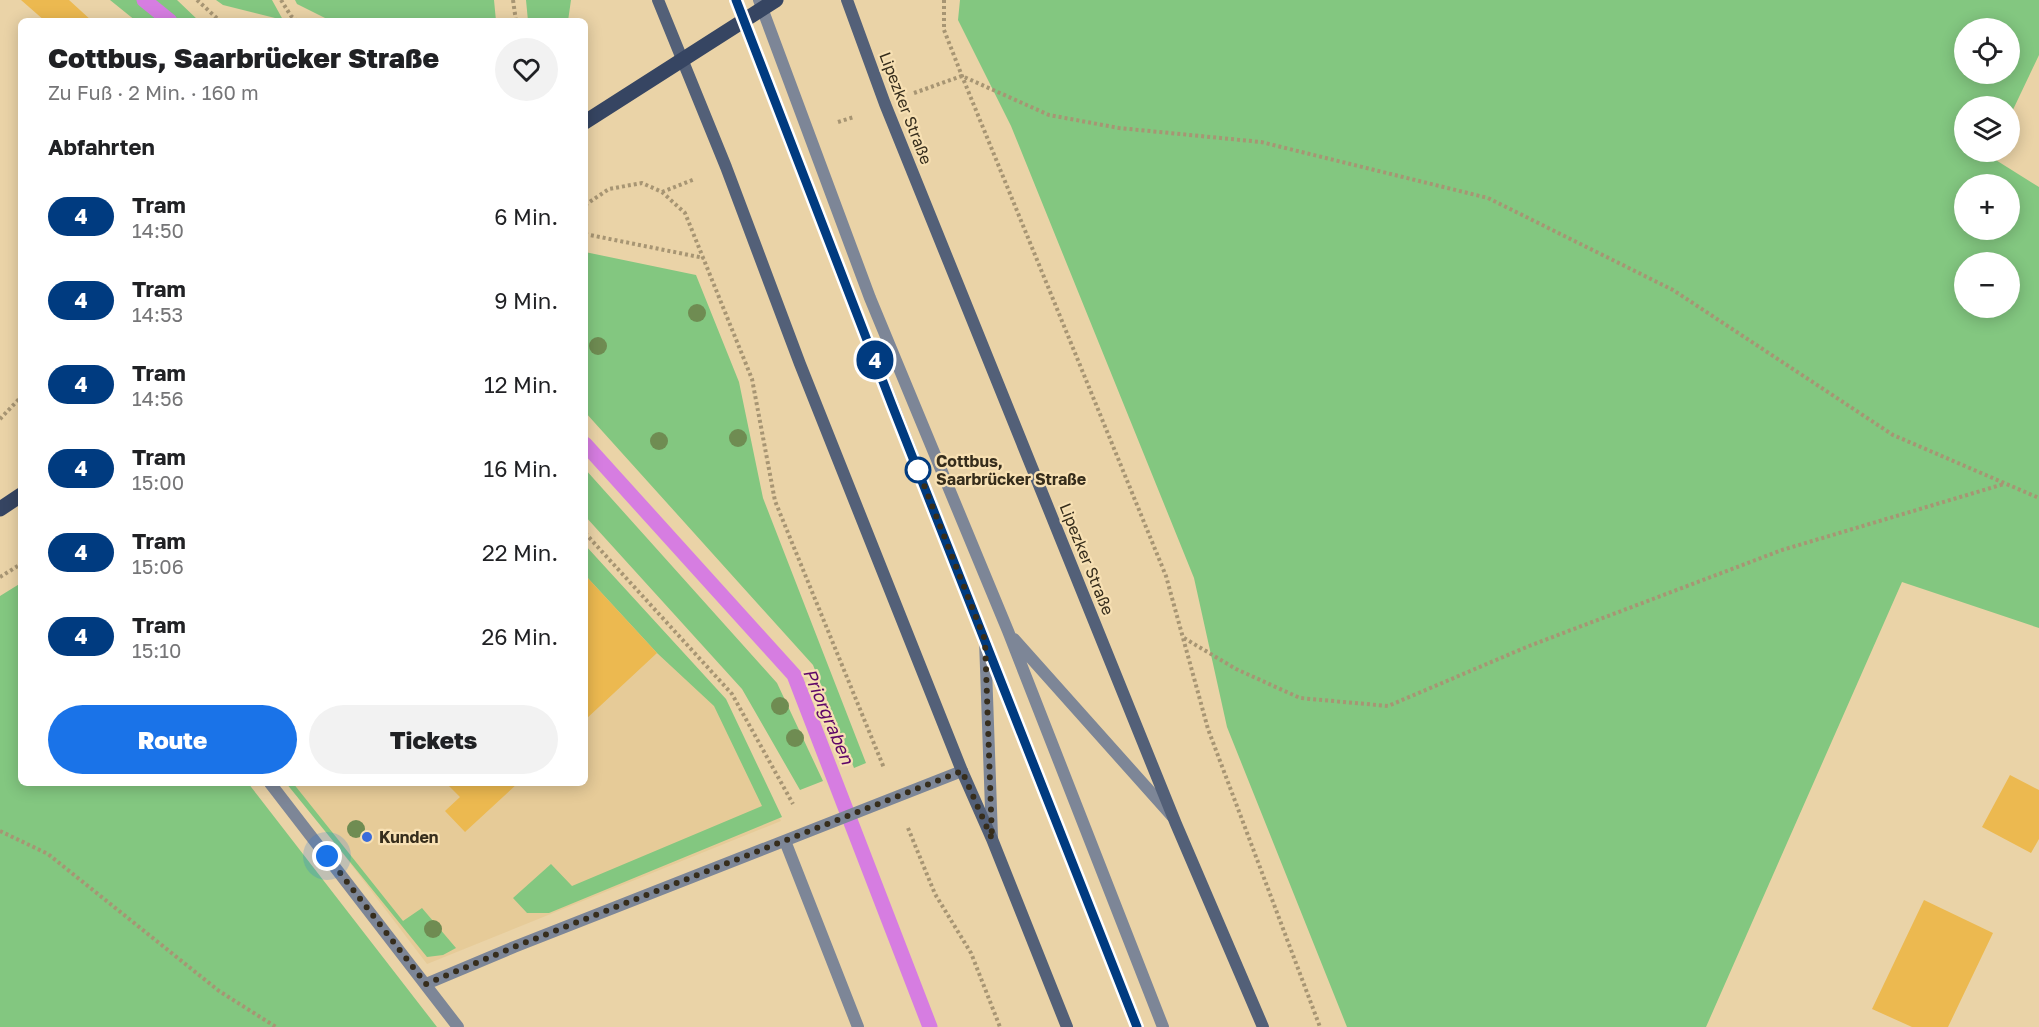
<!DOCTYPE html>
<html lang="de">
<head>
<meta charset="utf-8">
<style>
	:root { --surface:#fff; --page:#f2f2f2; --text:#202124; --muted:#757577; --accent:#1a73e8 }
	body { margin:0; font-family:"Golos Text",sans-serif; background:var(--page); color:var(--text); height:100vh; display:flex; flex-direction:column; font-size:22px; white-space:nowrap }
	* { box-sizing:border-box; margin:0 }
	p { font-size:20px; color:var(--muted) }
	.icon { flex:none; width:33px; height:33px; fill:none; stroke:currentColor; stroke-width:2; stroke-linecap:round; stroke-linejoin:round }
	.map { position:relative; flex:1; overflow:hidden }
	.panel { position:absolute; left:18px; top:18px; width:570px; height:768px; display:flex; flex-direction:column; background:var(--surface); border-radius:9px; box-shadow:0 3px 15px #0003 }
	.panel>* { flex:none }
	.badge { padding:0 12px; border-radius:20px; font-size:21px; line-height:39px }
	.controls { position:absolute; left:1954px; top:18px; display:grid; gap:12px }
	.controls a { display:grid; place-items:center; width:66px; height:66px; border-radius:50%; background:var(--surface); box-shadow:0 3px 15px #0003; font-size:30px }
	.you { position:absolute; width:30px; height:30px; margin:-15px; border:4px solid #fff; border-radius:50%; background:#1a73e8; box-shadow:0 0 0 9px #1a73e833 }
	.map>.badge { position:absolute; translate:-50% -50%; box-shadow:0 0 0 3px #fff }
	h2 { padding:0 30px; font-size:22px; line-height:54px }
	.round { display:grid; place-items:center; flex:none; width:63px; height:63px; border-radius:32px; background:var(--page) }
	.head { display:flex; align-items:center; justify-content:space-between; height:102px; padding:0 30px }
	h1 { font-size:28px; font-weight:800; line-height:45px }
	.button { display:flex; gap:12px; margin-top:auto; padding:12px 30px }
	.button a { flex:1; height:69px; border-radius:36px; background:var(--accent); color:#fff; font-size:24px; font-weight:800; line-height:69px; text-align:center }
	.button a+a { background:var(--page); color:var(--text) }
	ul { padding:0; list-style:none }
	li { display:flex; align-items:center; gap:18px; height:84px; padding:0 30px }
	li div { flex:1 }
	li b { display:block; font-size:22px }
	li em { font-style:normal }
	li .badge { min-width:66px; font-weight:700; text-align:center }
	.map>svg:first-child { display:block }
	.built { fill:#e6cb98 }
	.green { fill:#83c780; fill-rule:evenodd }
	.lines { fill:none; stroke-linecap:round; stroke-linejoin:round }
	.stream { stroke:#d67de1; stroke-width:15 }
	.building { fill:#ecb950 }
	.path { stroke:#a79573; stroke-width:4; stroke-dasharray:3 3; stroke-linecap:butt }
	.lane { stroke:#7d8697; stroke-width:12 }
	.secondary { stroke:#536078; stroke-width:12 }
	.primary { stroke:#364562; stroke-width:15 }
	.tram { stroke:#87785b; stroke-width:1.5 }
	.tree { fill:#6f8c52 }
	.line-casing { stroke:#fff; stroke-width:14 }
	.line { stroke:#003b80; stroke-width:9 }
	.walk { stroke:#362d1c; stroke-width:6; stroke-dasharray:0 10.8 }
	.stop-dot { fill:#fff; stroke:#003b80; stroke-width:3 }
	.poi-dot { fill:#386bdb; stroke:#f7e0b3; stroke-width:2 }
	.labels { text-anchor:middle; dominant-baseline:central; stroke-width:4.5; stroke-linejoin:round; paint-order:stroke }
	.street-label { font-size:16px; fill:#362d1c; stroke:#f7e0b3 }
	.stop-label { font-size:16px; font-weight:bold; fill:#362d1c; stroke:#f7e0b3; text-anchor:start }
	.poi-label { font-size:16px; font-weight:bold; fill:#362d1c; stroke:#f7e0b3; text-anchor:start }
	.water-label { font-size:18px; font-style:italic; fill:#5e0768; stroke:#f7e0b3 }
</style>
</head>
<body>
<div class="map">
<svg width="2039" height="1027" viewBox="0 0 2039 1027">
	<rect width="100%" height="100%" fill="#ead3a7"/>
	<!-- built -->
	<path class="built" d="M585 545 724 701 781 821 427 964 289 783H585Z"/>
	<!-- green -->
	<path class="green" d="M110 0H177L199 21H136Z
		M216 0H272L283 20 223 5Z
		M295 0H494L496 21H331L297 4Z
		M526 0H571L568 21H528Z
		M960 0H2039V55L2010 116V106H1965V152H1993L1991 157 2039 187V628L1902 582 1706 1027H1347L1227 727 1194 578 1011 126 958 20ZM2010 28V74H1965V28ZM1965 184H2010V230H1965ZM2010 262V308H1965V262Z
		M585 252 696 275 739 382 763 498 866 763 854 768 813 665 585 412Z
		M585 469 777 683 823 781 800 790 742 689 585 516Z
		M585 545 726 699 782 817 549 913H527L513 898 551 864 572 886 762 806 714 706 657 653 585 575Z
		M21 583V783H248L437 1027H0V596Z
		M286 783H293L403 921 422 908 456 948 443 955 427 957Z"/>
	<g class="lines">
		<!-- stream -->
		<path class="stream" d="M144 0 170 21
			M585 444 794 675 930 1027"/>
	</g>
	<!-- building -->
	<path class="building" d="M21 0H69L92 21H45Z
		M585 575 657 653 585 720Z
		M2010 775 2039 790V839L2031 853 1982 827Z
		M446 783H518L465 832 445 811 460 797Z
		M1924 900 1993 933 1948 1027H1912L1872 1009Z"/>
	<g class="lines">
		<!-- path -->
		<path class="path" d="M197 0 220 21
			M281 0 291 16 297 21
			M513 0 516 21
			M944 0V30L962 76 1166 576 1208 729 1320 1027
			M914 93 962 76 1049 115 1119 128 1261 142 1488 198 1673 290 1893 435 2039 498
			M838 122 854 117
			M662 192 695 179
			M585 205 609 189 642 183 662 192 685 213 752 379 775 501 884 768
			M585 234 704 258
			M0 419 21 397
			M585 533 732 694 793 804
			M0 577 21 564
			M1184 638 1236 669 1300 698 1388 706 1529 646 1782 550 2004 484
			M908 828 935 894 971 953 1000 1027
			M0 831 48 854 219 991 276 1027"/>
		<!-- lane -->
		<path class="lane" d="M736 0 790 142 985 640 992 837
			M759 0 870 298 1008 631 1163 1027
			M1014 639 1172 816
			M270 783 458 1027
			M785 841 858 1027
			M426 984 514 947 962 771"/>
		<!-- secondary -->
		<path class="secondary" d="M658 0 726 167 800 364 962 771 992 839 1067 1027
			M847 0 885 104 1176 824 1263 1027"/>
		<!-- primary -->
		<path class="primary" d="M585 122 776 0
			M0 509 21 495"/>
		<!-- tram -->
		<path class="tram" d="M985 640 1137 1027"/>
	</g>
	<!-- trees -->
	<g class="tree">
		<circle cx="697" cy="313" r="9"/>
		<circle cx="598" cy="346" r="9"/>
		<circle cx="738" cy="438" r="9"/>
		<circle cx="659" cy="441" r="9"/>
		<circle cx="780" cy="706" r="9"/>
		<circle cx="795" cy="738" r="9"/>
		<circle cx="356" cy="829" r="9"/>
		<circle cx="433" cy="929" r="9"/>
	</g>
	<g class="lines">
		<!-- line casing -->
		<g class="line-casing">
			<path id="line" d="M736 0 892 405 1137 1027"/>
		</g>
		<!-- line -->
		<use href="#line" class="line"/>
		<!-- walk -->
		<path class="walk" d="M327 856 426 984 514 947 962 771 992 839 985 640 918 470"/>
	</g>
	<!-- markers -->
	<circle class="stop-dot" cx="918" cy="470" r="12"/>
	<circle class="poi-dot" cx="367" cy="837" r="6"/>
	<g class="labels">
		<!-- street labels -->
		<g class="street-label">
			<text transform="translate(906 108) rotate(69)">Lipezker Straße</text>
			<text transform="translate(1087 559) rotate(68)">Lipezker Straße</text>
		</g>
		<!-- stop labels -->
		<g class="stop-label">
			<text x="936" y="461">Cottbus,<tspan x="936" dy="18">Saarbrücker Straße</tspan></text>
		</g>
		<!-- poi labels -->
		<g class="poi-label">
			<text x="379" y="837">Kunden</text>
		</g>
		<!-- water labels -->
		<g class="water-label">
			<text transform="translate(829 716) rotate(67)">Priorgraben</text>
		</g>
	</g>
</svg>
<div class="controls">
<a><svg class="icon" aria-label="locate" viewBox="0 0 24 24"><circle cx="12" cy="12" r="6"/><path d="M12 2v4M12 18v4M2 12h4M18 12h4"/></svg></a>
<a><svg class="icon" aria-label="layers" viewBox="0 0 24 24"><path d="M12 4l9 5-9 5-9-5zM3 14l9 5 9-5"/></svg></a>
<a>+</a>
<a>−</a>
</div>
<div class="you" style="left:327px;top:856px"></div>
<b class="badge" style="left:875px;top:360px;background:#003b80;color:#fff">4</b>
<section class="panel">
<div class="head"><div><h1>Cottbus, Saarbrücker Straße</h1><p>Zu Fuß · 2 Min. · 160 m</p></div><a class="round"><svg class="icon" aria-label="heart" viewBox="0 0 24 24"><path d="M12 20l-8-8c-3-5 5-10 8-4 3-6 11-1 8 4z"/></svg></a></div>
<h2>Abfahrten</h2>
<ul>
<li><span class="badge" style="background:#003b80;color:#fff">4</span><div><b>Tram</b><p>14:50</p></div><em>6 Min.</em></li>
<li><span class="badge" style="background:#003b80;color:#fff">4</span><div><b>Tram</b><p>14:53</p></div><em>9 Min.</em></li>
<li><span class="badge" style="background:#003b80;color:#fff">4</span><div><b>Tram</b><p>14:56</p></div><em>12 Min.</em></li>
<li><span class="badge" style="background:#003b80;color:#fff">4</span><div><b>Tram</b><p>15:00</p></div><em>16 Min.</em></li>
<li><span class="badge" style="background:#003b80;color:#fff">4</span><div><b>Tram</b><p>15:06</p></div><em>22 Min.</em></li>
<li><span class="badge" style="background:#003b80;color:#fff">4</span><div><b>Tram</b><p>15:10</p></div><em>26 Min.</em></li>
</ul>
<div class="button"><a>Route</a><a>Tickets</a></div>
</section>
</div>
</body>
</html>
